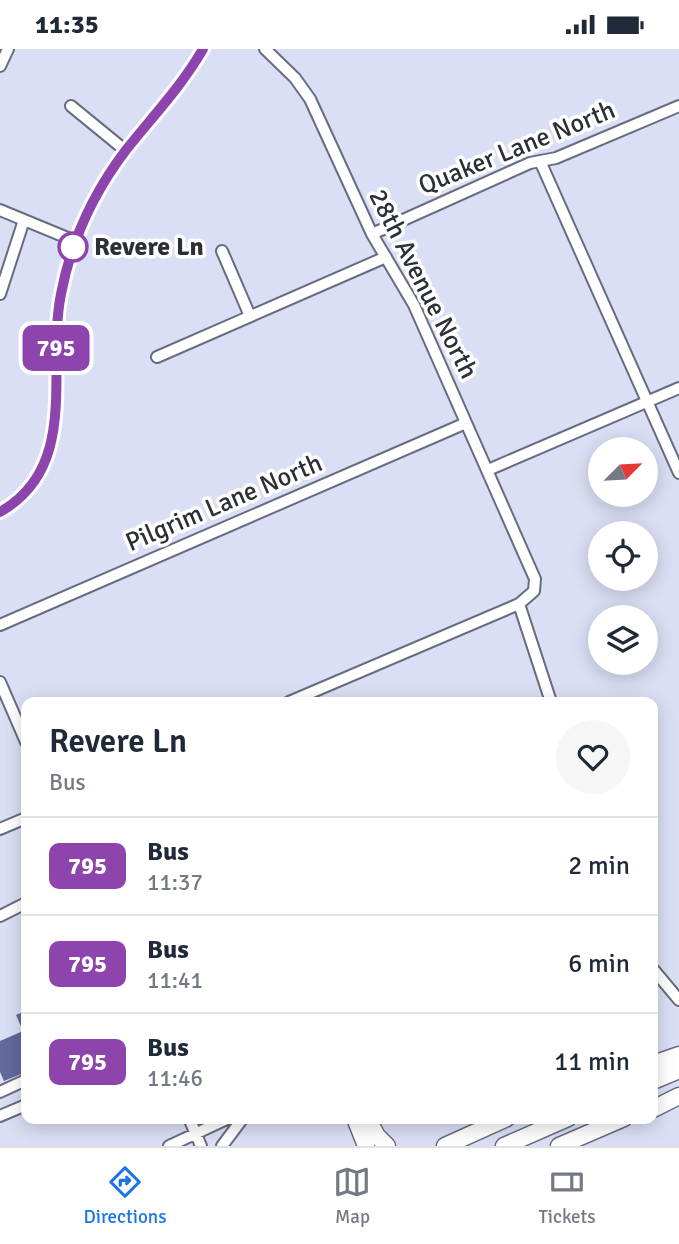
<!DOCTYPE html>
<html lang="en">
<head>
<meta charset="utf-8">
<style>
	:root { --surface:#fff; --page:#f6f6f7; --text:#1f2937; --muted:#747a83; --line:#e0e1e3; --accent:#1a73e8 }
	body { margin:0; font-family:Signika,sans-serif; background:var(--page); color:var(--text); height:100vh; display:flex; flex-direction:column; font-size:26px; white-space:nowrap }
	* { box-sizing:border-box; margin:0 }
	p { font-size:23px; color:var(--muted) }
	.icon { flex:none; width:38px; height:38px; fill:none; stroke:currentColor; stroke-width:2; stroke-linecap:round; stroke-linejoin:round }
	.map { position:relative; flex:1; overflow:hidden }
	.panel { position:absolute; left:21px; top:648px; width:637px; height:427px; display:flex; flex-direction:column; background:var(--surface); border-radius:14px; box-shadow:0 4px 18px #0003 }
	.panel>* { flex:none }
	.badge { padding:0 14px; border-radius:10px; font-size:24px; line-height:46px }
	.needle { width:46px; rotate:66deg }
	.tools { position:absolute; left:588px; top:388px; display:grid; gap:14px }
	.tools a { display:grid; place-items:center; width:70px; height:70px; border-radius:50%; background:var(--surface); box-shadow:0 4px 18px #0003; font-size:35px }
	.map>.badge { position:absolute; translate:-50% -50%; box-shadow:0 0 0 4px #fff }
	.round { display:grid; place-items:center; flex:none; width:74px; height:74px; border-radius:37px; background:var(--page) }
	.overview { display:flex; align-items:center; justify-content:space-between; height:119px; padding:0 28px }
	h1 { font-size:33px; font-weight:600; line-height:52px }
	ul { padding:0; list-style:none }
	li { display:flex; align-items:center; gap:21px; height:98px; padding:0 28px; border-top:2px solid var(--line) }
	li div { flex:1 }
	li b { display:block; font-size:26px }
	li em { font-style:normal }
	li .badge { min-width:77px; font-weight:700; text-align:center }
	.status { display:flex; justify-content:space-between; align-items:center; height:49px; padding:0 35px; background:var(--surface); direction:ltr }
	.status svg { height:19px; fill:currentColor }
	.menu { display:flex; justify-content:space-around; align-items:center; height:98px; border-top:2px solid var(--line); background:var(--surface); font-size:19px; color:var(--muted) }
	.menu a { display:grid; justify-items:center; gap:4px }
	.menu .current { color:var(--accent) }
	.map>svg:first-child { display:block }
	.building { fill:#606a9c }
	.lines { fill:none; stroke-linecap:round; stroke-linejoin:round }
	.minor-casing { stroke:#676c7e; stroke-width:14 }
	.highway-casing { stroke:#676c7e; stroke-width:19 }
	.minor { stroke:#fff; stroke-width:10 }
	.highway { stroke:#fff; stroke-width:16 }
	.line-casing { stroke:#fff; stroke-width:16 }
	.line { stroke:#8e44ad; stroke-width:10 }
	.stop-dot { fill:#fff; stroke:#8e44ad; stroke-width:3.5 }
	.labels { text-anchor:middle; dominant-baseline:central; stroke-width:7; stroke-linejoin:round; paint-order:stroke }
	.street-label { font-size:26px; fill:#2d2f37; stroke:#fff }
	.stop-label { font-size:26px; font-weight:bold; fill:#2d2f37; stroke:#fff; text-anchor:start }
</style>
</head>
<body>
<div class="status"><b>11:35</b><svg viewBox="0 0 49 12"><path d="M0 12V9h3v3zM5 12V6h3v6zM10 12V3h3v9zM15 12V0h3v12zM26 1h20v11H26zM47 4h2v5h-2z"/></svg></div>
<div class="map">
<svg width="679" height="1097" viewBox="0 0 679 1097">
	<rect width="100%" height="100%" fill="#dadff5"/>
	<!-- building -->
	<path class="building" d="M23 963 26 970V1023L4 1032 0 1023V992L23 982 16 966Z"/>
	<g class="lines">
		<!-- minor casing -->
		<g class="minor-casing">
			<path id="minor" d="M265 0 295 29 310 50 372 185 414 256 535 530 534 542 519 555 289 653
				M0 17 8 0
				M71 57 126 102
				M540 112 679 424
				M0 161 75 192
				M372 185 530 114 556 109 679 57
				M222 202 250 267
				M0 245 24 171
				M157 308 386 208
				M488 421 679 339
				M0 463C81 417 46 319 61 245 71 192 94 143 126 101 153 67 182 38 203 0
				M519 555 551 653
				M0 576 466 374
				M0 633 26 693
				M0 780 26 769
				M0 867 26 854
				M653 920 679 951
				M0 1043 26 1031
				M0 1067 26 1056
				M189 1069 201 1097
				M169 1097 229 1069
				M222 1097 243 1069"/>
		</g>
		<!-- highway casing -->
		<g class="highway-casing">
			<path id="highway" d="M653 1015 679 1006
				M653 1032 679 1021
				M653 1060 679 1047
				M355 1069 366 1097
				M367 1069 377 1087 387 1097
				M445 1097 507 1069
				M504 1097 568 1069
				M559 1097 624 1069"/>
		</g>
		<!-- minor -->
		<use href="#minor" class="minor"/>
		<!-- highway -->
		<use href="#highway" class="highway"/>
	</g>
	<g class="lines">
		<!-- line casing -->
		<g class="line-casing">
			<path id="line" d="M0 463C81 417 46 319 61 245 71 192 94 143 126 101 153 67 181 38 203 0"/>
		</g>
		<!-- line -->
		<use href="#line" class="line"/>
	</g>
	<!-- markers -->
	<circle class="stop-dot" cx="73" cy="198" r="14"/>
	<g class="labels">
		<!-- street labels -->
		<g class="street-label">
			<text transform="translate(517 99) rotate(-22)">Quaker Lane North</text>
			<text transform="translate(423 235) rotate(63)">28th Avenue North</text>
			<text transform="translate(224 454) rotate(-23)">Pilgrim Lane North</text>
		</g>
		<!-- stop labels -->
		<g class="stop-label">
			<text x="94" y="198">Revere Ln</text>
		</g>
	</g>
</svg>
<div class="tools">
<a><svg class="needle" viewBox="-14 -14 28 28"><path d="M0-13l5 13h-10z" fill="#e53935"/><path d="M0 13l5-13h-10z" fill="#747a83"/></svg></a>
<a><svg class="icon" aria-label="locate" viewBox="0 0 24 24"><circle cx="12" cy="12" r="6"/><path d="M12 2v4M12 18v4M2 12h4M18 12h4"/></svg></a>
<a><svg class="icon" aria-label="layers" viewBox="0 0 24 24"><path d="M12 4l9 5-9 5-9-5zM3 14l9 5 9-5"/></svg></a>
</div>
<b class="badge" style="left:56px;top:299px;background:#8e44ad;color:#fff">795</b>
<section class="panel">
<div class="overview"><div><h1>Revere Ln</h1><p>Bus</p></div><a class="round"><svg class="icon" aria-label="heart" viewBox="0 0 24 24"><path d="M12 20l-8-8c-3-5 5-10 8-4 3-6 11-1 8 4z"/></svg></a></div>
<ul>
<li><span class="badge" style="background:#8e44ad;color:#fff">795</span><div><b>Bus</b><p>11:37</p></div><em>2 min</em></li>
<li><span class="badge" style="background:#8e44ad;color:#fff">795</span><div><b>Bus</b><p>11:41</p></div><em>6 min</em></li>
<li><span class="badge" style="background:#8e44ad;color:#fff">795</span><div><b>Bus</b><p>11:46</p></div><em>11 min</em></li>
</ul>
</section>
</div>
<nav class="menu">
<a class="current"><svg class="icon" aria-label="directions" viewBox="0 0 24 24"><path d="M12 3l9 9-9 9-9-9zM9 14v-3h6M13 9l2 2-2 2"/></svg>Directions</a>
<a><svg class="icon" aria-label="map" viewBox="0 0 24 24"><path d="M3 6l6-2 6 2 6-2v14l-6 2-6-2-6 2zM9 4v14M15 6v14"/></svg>Map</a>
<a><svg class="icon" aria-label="tickets" viewBox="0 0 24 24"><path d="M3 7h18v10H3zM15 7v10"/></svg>Tickets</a>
</nav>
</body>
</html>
